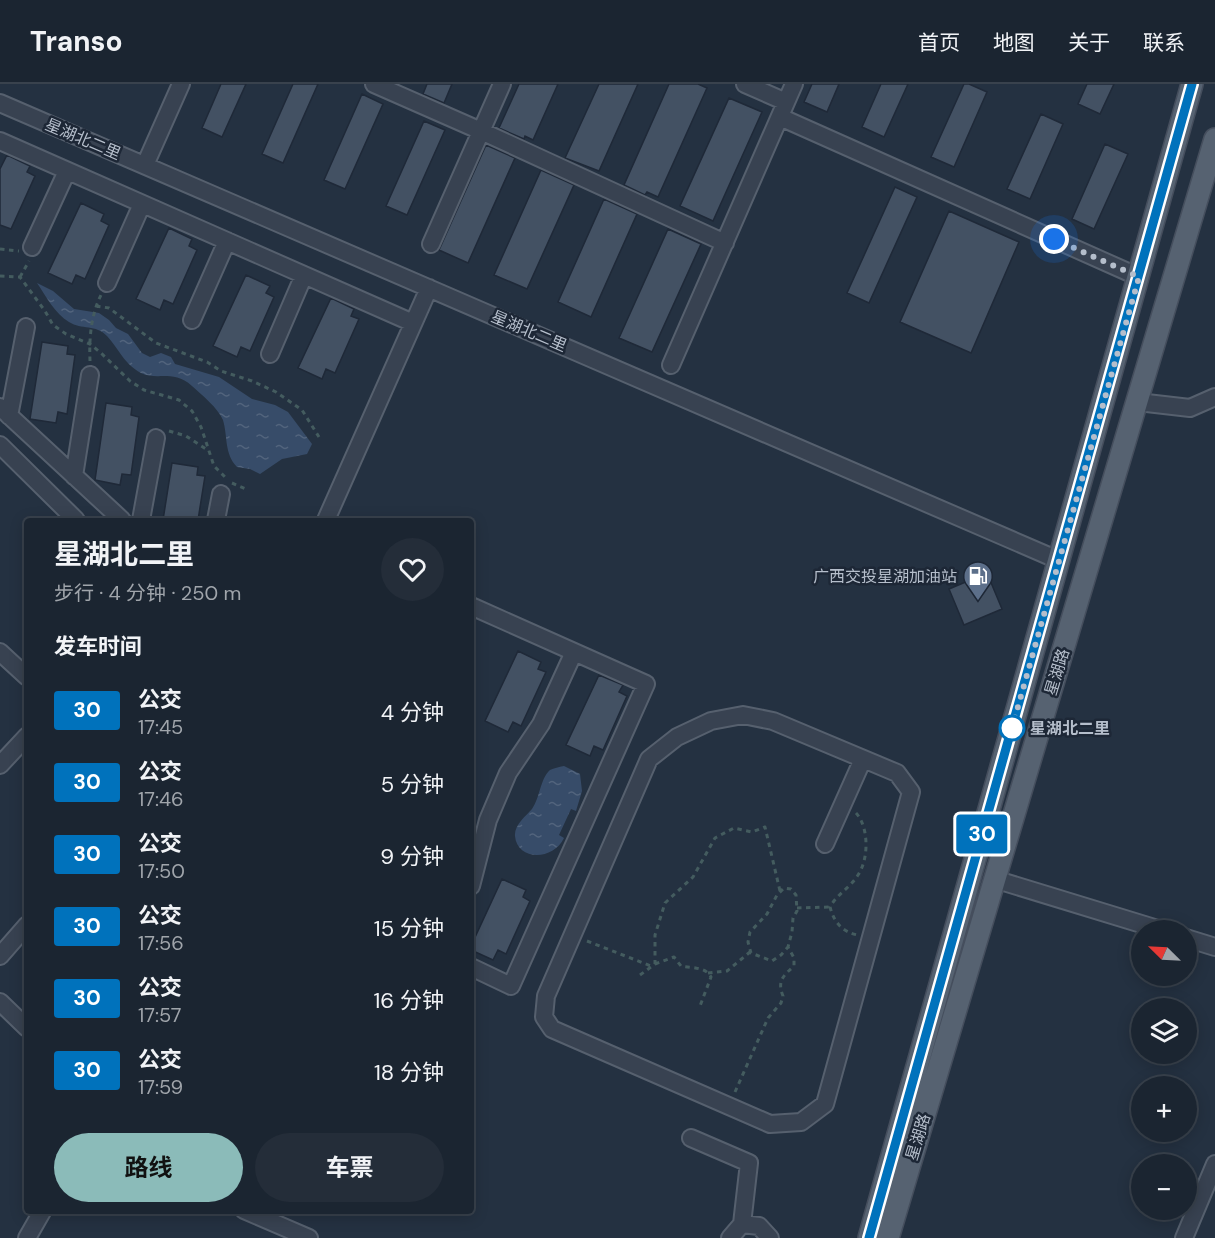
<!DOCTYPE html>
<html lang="zh">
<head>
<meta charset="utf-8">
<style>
	:root { --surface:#1b2531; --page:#242d39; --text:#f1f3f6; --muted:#a0a5ab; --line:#39424d; --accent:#8bbbb9 }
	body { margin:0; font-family:"DM Sans","Noto Sans SC",sans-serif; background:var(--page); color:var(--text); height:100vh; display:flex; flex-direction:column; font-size:22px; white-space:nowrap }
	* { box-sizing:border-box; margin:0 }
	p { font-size:20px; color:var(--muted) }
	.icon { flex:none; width:33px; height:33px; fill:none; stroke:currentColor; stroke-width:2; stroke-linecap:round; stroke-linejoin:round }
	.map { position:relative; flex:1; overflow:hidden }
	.panel { position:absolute; left:24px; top:434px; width:450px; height:696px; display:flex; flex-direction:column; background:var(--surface); border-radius:6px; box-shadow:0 3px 15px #0003,0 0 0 2px var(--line) }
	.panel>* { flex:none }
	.badge { padding:0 12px; border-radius:4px; font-size:21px; line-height:39px }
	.needle { width:39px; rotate:294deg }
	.controls { position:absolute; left:1131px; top:836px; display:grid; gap:12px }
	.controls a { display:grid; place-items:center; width:66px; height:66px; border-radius:50%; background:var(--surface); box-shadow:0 3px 15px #0003,0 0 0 2px var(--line); font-size:30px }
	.you { position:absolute; width:30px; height:30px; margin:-15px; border:4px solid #fff; border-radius:50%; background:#1a73e8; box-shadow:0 0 0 9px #1a73e833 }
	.map>.badge { position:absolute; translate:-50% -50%; box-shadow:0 0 0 3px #fff }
	h2 { padding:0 30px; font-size:22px; line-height:54px }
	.round { display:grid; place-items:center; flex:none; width:63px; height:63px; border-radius:32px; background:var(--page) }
	.summary { display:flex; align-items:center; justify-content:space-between; height:102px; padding:0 30px }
	h1 { font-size:28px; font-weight:700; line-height:45px }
	.cta { display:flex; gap:12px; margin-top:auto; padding:12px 30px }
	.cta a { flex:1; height:69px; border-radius:36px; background:var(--accent); color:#111; font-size:24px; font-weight:700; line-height:69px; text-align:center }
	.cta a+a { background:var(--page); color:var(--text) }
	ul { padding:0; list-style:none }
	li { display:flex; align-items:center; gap:18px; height:72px; padding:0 30px }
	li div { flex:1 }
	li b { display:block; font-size:22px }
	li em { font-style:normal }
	li .badge { min-width:66px; font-weight:700; text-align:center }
	header { display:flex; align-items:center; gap:36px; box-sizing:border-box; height:84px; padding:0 30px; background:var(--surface); border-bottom:2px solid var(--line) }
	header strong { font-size:28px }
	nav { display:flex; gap:33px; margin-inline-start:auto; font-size:21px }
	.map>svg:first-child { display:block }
	.water { fill:url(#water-ripples) }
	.building { fill:#435163; stroke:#1f2938; stroke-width:1.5 }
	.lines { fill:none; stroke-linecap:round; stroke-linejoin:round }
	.minor-casing { stroke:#56606e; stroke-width:20 }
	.major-casing { stroke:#454e5d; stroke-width:24 }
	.path { stroke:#445c5f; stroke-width:3; stroke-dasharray:4.5 4.5; stroke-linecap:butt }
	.minor { stroke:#384251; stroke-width:16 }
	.major { stroke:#566271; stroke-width:21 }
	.line-casing { stroke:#fff; stroke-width:14 }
	.line { stroke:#0072bc; stroke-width:9 }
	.walk { stroke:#b5becb; stroke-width:6; stroke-dasharray:0 10.8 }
	.stop-dot { fill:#fff; stroke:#0072bc; stroke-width:3 }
	.labels { text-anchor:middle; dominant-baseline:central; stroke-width:5; stroke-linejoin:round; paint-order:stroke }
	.street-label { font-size:16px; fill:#b5becb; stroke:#1d2736 }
	.poi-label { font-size:16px; fill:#b5becb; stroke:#1d2736; text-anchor:end }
	.stop-label { font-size:16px; font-weight:bold; fill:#b5becb; stroke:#1d2736; text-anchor:start }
</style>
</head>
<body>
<header>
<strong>Transo</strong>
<nav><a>首页</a><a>地图</a><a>关于</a><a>联系</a></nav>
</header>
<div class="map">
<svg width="1215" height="1154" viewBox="0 0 1215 1154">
	<defs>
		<pattern id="water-ripples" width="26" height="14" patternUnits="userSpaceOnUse" patternTransform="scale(1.5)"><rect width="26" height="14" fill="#374c69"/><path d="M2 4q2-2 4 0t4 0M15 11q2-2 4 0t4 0" fill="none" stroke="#52647d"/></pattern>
	</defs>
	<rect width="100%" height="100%" fill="#243141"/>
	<!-- water -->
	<path class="water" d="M37 199 53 207 74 225 99 229 109 236 116 244 128 250 142 269 150 273 161 269 171 273 175 280 219 293 252 315 275 321 288 328 312 360 307 370 282 375 260 390 250 385 237 383C224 369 228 353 223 336 218 324 202 311 192 302 173 285 157 297 141 289 124 280 119 265 107 252 96 240 82 246 69 238 55 230 46 212 37 199Z
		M564 682 580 690 582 707 576 727 571 725 559 751 564 754C553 777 517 777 515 752 514 741 526 732 532 725 540 714 540 695 550 686 554 684 559 683 564 682Z"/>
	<!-- building -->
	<path class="building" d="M221 0H246L222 53 202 44Z
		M293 0H318L283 79 262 70Z
		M427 0H452L444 19 423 10Z
		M519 0H558L533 56 525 52 524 55 499 44Z
		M599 0H638L599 87 565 74Z
		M669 0H698L707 4 658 113 647 108 645 111 624 101Z
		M812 0H839L827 28 804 18Z
		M881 0H908L884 53 862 43Z
		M964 0H969L987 8 954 83 931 73Z
		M1087 0H1114L1100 30 1078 20Z
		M362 10 383 20 345 105 324 96Z
		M729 14 762 28 713 137 680 122Z
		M1041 30 1063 40 1030 115 1007 105Z
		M424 37 445 46 407 131 386 122Z
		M1105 60 1128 70 1094 145 1072 135Z
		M486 61 515 74 468 179 439 166Z
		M7 71 30 82 27 88 35 92 11 145 0 141V85Z
		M541 86 574 101 527 205 494 191Z
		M895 103 917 113 869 219 847 209Z
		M604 115 637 130 591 233 558 218Z
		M81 119 104 130 101 137 109 141 85 195 76 191 72 200 48 189Z
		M949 127 1019 158 971 269 900 238Z
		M169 144 192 155 189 162 197 166 173 220 164 216 160 226 136 215Z
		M668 145 701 160 652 268 619 254Z
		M246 191 270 202 266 209 274 213 250 267 241 263 237 273 213 262Z
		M331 214 354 225 351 232 359 235 335 289 326 285 322 295 298 284Z
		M42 258 68 262 67 270 75 271 67 330 58 328 56 339 30 335Z
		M106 319 132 323 131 331 139 333 131 391 122 390 120 401 95 396Z
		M172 379 198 383 197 391 205 392 198 436H163Z
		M987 489 1002 525 964 541 949 505Z
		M518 567 541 578 538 585 546 588 521 642 513 638 508 648 485 637Z
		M599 591 623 601 619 608 627 612 603 666 594 662 590 672 566 661Z
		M502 795 526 806 523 813 530 817 506 870 498 866 493 876 471 866V862Z"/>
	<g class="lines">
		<!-- minor casing -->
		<g class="minor-casing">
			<path id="minor" d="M374 0 481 47 725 159
				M745 0 786 18
				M0 19 1058 476
				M780 33 1139 193
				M0 57 413 239
				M145 81 181 0
				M431 160 502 0
				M32 163 67 87
				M107 199 142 120
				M192 236 227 157
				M270 270 304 191
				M671 281 794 0
				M1138 318 1190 324 1215 313
				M0 323 122 436
				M9 332 26 243
				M0 361 76 436
				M74 392 90 291
				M141 436 156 354
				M216 436 221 410
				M326 436 429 204
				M471 522 646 600 511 902 471 883
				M0 568 27 593
				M743 631 773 637 897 689 911 708 825 1020 801 1038 770 1040 552 945 544 933 546 912 649 675 677 653 711 637Z
				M0 681 27 652
				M825 760 863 675
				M994 795 1161 846
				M471 802 488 736 508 689 541 640 574 568
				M1186 854 1215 863
				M0 872 27 841
				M0 918 27 944
				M691 1054 749 1079 742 1140 730 1154
				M244 1126 309 1154
				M742 1140 759 1142 770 1154
				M27 1154 43 1126
				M1184 1154 1215 1080"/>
		</g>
		<!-- major casing -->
		<g class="major-casing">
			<path id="major" d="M869 1154 1192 0
				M888 1154 1215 55"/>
		</g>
		<!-- path -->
		<path class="path" d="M0 165 19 167
			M0 192 20 193 45 227 53 241 66 250 90 260 101 269 130 297 144 306 179 316 192 327 201 343 214 382 227 395
			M20 193 29 177
			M96 222 109 224 156 259 207 278 221 287 252 297 276 308 302 326 319 353
			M90 277C89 254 91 231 101 211
			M169 347 186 352 206 365
			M232 399 246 405
			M856 729C869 743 869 775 858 791 850 804 837 810 830 823 834 838 842 848 858 851
			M797 824 830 823
			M587 857 651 882
			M655 880 674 873 681 882C692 884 706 883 711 893L700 922
			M708 889 727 887 750 868
			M640 891 655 880V851L665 819 693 793 715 754 734 744 752 748 765 743 780 807
			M735 1008 768 934 781 919 783 912C777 897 783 892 794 882V874L788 863 792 848 793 834 797 827 796 811 791 805 784 804 777 811 767 830 750 848 748 858 751 869 772 877 781 871 788 863"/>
		<!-- minor -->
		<use href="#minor" class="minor"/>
		<!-- major -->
		<use href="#major" class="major"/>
	</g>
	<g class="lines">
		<!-- line casing -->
		<g class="line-casing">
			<path id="line" d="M869 1154 1192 0"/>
		</g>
		<!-- line -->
		<use href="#line" class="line"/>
		<!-- walk -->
		<path class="walk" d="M1012 644 1139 193 1054 155"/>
	</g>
	<!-- icons -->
	<defs>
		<g id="fuel-pin" transform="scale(1.5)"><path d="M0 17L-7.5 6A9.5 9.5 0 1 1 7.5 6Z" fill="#5c6f8a" stroke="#1d2736"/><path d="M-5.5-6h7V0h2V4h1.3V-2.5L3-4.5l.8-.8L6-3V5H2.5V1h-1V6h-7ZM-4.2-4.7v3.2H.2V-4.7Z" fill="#fff"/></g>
	</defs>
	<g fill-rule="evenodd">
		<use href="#fuel-pin" x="978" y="492"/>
	</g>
	<!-- markers -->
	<circle class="stop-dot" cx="1012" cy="644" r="12"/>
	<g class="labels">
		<!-- street labels -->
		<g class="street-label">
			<text transform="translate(83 55) rotate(23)">星湖北二里</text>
			<text transform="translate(529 247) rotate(23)">星湖北二里</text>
			<text transform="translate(1057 588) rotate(-73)">星湖路</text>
			<text transform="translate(918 1053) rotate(-73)">星湖路</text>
		</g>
		<!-- poi labels -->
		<g class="poi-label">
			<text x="957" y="492">广西交投星湖加油站</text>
		</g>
		<!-- stop labels -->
		<g class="stop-label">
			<text x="1030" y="644">星湖北二里</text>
		</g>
	</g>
</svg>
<div class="controls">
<a><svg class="needle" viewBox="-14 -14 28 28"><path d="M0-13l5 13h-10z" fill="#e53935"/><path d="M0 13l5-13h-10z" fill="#a0a5ab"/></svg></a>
<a><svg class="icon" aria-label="layers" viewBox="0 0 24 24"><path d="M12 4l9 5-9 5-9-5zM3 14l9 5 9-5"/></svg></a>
<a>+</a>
<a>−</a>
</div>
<div class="you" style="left:1054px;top:155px"></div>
<b class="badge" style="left:982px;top:750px;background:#0072bc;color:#fff">30</b>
<section class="panel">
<div class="summary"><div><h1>星湖北二里</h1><p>步行 · 4 分钟 · 250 m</p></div><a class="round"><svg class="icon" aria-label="heart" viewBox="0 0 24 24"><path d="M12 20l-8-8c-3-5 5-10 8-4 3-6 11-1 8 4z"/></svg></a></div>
<h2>发车时间</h2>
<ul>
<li><span class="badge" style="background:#0072bc;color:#fff">30</span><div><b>公交</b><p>17:45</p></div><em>4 分钟</em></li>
<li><span class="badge" style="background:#0072bc;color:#fff">30</span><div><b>公交</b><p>17:46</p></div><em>5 分钟</em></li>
<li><span class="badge" style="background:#0072bc;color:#fff">30</span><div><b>公交</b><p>17:50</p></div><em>9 分钟</em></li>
<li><span class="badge" style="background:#0072bc;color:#fff">30</span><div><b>公交</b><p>17:56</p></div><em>15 分钟</em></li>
<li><span class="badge" style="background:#0072bc;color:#fff">30</span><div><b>公交</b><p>17:57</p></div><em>16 分钟</em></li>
<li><span class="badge" style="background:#0072bc;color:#fff">30</span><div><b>公交</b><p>17:59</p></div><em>18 分钟</em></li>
</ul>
<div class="cta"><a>路线</a><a>车票</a></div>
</section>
</div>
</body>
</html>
